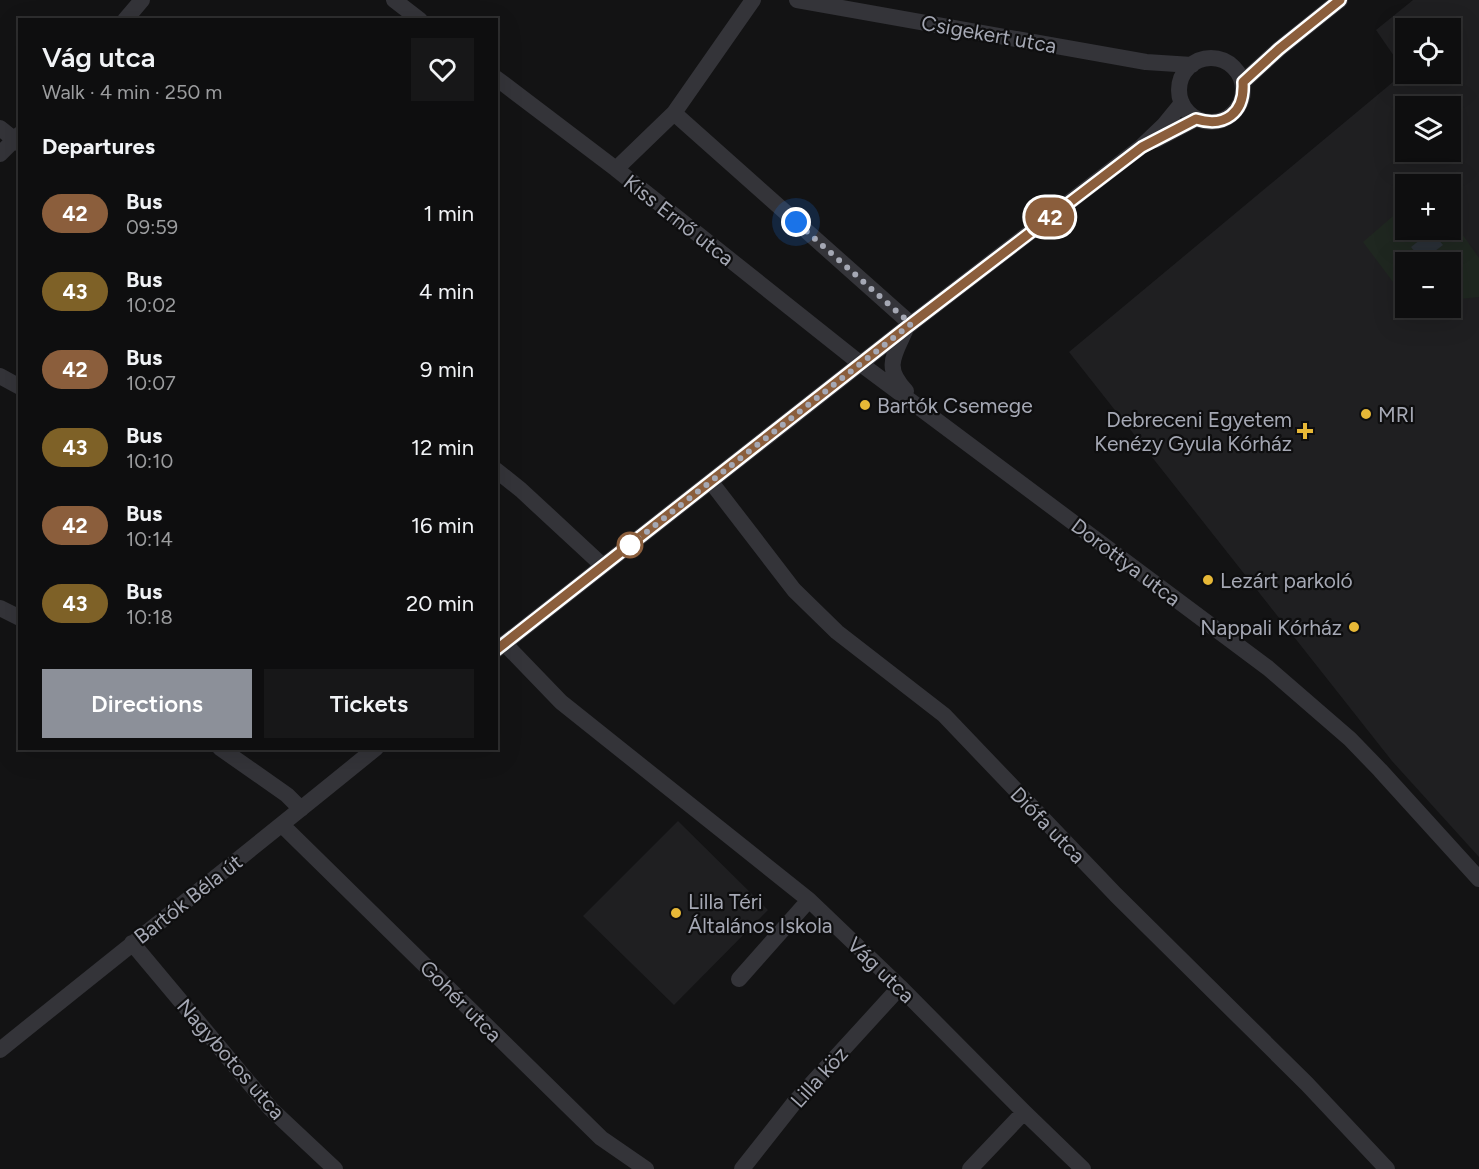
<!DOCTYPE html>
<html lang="en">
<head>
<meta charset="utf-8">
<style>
	:root { --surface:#0e0e0f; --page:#171718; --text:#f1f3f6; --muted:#9b9c9e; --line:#2e2e2f; --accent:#8c9099 }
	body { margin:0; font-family:Figtree,sans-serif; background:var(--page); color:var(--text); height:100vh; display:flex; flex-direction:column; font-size:22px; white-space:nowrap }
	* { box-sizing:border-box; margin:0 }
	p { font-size:20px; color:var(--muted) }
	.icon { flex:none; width:33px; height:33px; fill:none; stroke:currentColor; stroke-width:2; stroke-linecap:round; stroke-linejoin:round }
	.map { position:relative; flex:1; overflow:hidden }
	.details { position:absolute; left:18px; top:18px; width:480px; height:732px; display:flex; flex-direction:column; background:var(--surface); border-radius:0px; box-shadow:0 6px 24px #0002,0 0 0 2px var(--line) }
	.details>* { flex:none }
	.badge { padding:0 12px; border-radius:20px; font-size:21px; line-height:39px }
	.tools { position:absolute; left:1395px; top:18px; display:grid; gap:12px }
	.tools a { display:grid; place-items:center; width:66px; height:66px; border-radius:0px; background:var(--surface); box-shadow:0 6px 24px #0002,0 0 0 2px var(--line); font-size:30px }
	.you { position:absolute; width:30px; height:30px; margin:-15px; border:4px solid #fff; border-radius:50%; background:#1a73e8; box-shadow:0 0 0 9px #1a73e833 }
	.map>.badge { position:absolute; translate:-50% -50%; box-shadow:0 0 0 3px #fff }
	h2 { padding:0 24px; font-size:22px; line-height:54px }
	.round { display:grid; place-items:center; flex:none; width:63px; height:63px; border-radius:0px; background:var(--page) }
	.overview { display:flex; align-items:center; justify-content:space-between; height:102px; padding:0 24px }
	h1 { font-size:28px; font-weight:600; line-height:45px }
	.button { display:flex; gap:12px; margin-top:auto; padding:12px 24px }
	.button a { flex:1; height:69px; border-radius:0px; background:var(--accent); color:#fff; font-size:24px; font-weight:600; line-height:69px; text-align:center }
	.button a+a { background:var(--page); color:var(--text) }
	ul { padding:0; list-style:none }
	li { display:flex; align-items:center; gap:18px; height:78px; padding:0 24px }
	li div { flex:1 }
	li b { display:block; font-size:22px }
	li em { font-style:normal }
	li .badge { min-width:66px; font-weight:700; text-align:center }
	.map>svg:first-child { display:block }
	.built { fill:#1f1f21; fill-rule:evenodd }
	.green { fill:#1f2720 }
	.water { fill:#2a3037 }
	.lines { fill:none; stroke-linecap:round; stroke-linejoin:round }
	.street { stroke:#343439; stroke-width:16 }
	.line-casing { stroke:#fff; stroke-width:14 }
	.line { stroke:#8b5e3c; stroke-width:9 }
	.walk { stroke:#a5a8b4; stroke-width:6; stroke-dasharray:0 10.8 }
	.poi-dot { fill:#e7b837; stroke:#0e0e0f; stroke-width:2 }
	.stop-dot { fill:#fff; stroke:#8b5e3c; stroke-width:3 }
	.labels { text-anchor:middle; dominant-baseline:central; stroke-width:4.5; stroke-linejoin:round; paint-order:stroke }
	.street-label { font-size:21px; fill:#a5a8b4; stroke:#0e0e0f }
	.poi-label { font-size:21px; fill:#a5a8b4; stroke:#0e0e0f; text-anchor:start }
</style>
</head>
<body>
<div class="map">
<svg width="1479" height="1169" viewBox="0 0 1479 1169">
	<rect width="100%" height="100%" fill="#131314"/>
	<!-- built -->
	<path class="built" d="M1413 0H1479V857L1392 761 1069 352 1405 72 1376 30ZM1406 28H1450V74H1406ZM1406 106H1450V152H1406ZM1406 184H1450V230H1406ZM1406 262H1450V308H1406Z
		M678 821 768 910 674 1005 583 916Z"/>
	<!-- green -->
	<path class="green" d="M1405 210 1406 230H1450L1451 223 1460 231 1479 258V297L1451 300 1450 262H1406L1405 298 1363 242 1399 211Z"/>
	<!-- water -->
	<path class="water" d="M1431 231 1443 245 1422 261 1411 247Z"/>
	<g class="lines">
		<!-- street -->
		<path class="street" d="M394 0 420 20
			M797 0 1146 62 1192 65
			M125 20 142 0
			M1179 90a32 32 0 1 1 64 0a32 32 0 1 1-64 0Z
			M496 78 616 169 861 364 1268 668 1350 739 1380 770 1479 879
			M1243 82 1279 49 1340 0
			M674 113 911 324
			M0 128 20 144
			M1156 140 1196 119
			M0 154 20 134
			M616 169 674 113 753 0
			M905 331C893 357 884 368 906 391
			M0 376 20 387
			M496 470 521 490 603 566
			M711 482 794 590 837 632 944 715 1116 895 1307 1084 1387 1169
			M0 608 20 618
			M505 644 561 702 809 900 900 987 1024 1112 1083 1169
			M496 650 907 327 1141 147 1164 125 1182 103
			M220 748 287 795 301 809
			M282 825 601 1138 646 1169
			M132 943 271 1109 335 1169
			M739 979 809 900
			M0 1050C125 949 251 850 376 748
			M742 1169 794 1103 900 987
			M970 1169 1024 1112"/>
	</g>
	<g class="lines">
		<!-- line casing -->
		<g class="line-casing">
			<path id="line" d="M496 650 907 327 1142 147 1196 119C1225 128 1245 113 1243 82L1279 49 1340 0"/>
		</g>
		<!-- line -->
		<use href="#line" class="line"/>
		<!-- walk -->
		<path class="walk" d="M630 545 911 324 796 222"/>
	</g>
	<!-- markers -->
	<g class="poi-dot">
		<circle cx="865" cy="405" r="6"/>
		<circle cx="1366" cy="414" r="6"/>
		<path d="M1302 422h6v6h6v6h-6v6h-6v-6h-6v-6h6z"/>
		<circle cx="1208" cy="580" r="6"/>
		<circle cx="1354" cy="627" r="6"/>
		<circle cx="676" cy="913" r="6"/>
	</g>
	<circle class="stop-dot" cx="630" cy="545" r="12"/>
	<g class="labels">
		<!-- street labels -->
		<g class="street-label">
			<text transform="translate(989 34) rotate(10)">Csigekert utca</text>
			<text transform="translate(679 220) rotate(38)">Kiss Ernő utca</text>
			<text transform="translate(1126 562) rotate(37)">Dorottya utca</text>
			<text transform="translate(1048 825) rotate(46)">Diófa utca</text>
			<text transform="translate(188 899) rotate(-38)">Bartók Béla út</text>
			<text transform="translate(881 970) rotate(44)">Vág utca</text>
			<text transform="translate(461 1001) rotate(45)">Gohér utca</text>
			<text transform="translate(231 1059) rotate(49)">Nagybotos utca</text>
			<text transform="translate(819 1077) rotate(-48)">Lilla köz</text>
		</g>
		<!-- poi labels -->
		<g class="poi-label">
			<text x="877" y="405">Bartók Csemege</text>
			<text x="1378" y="414">MRI</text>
			<text x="1292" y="419" text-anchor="end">Debreceni Egyetem<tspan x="1292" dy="24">Kenézy Gyula Kórház</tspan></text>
			<text x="1220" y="580">Lezárt parkoló</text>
			<text x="1342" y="627" text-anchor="end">Nappali Kórház</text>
			<text x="688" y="901">Lilla Téri<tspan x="688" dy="24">Általános Iskola</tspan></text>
		</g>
	</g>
</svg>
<div class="tools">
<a><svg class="icon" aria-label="locate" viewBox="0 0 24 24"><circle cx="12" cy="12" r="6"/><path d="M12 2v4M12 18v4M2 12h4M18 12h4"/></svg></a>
<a><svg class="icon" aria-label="layers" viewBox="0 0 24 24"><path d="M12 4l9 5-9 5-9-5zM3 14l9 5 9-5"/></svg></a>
<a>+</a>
<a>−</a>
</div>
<div class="you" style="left:796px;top:222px"></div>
<b class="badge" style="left:1050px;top:217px;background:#8b5e3c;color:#fff">42</b>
<section class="details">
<div class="overview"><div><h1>Vág utca</h1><p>Walk · 4 min · 250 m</p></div><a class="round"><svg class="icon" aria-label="heart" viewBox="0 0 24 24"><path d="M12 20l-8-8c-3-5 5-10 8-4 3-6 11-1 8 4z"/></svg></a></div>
<h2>Departures</h2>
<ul>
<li><span class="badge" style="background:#8b5e3c;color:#fff">42</span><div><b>Bus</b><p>09:59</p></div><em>1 min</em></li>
<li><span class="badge" style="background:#7e6127;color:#fff">43</span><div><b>Bus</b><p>10:02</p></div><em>4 min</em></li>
<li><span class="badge" style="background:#8b5e3c;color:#fff">42</span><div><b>Bus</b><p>10:07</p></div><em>9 min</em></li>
<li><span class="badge" style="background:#7e6127;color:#fff">43</span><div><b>Bus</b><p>10:10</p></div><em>12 min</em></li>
<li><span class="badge" style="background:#8b5e3c;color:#fff">42</span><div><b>Bus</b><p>10:14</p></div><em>16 min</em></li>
<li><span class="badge" style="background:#7e6127;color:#fff">43</span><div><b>Bus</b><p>10:18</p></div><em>20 min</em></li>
</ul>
<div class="button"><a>Directions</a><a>Tickets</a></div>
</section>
</div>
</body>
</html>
